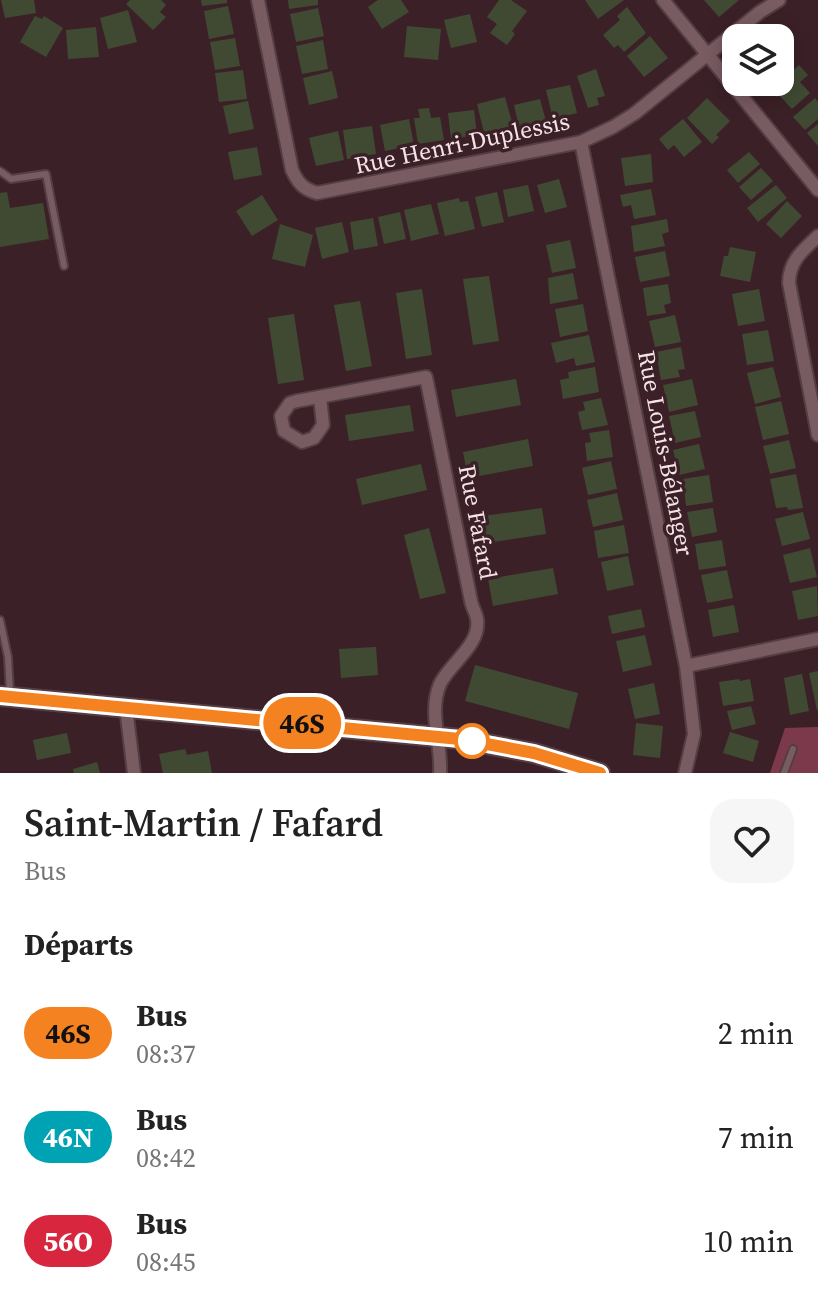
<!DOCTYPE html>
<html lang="fr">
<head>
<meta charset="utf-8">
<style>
	:root { --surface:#fff; --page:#f6f6f6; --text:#222; --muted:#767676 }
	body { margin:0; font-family:"Source Serif 4",serif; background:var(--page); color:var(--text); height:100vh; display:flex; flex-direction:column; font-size:30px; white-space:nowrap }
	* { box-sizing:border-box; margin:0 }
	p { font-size:26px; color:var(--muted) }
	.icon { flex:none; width:44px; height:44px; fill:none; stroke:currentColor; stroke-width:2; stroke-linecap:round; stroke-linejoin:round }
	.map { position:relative; height:773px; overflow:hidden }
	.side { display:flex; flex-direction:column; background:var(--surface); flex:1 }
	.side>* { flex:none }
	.badge { padding:0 16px; border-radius:26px; font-size:28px; line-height:52px }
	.tools { position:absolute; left:722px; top:24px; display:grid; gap:16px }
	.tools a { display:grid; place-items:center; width:72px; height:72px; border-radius:16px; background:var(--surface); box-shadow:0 4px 20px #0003; font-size:40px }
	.map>.badge { position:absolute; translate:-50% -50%; box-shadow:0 0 0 4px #fff }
	h2 { padding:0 24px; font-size:30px; line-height:72px }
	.round { display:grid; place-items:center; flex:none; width:84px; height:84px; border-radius:24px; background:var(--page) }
	.summary { display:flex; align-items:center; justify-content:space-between; height:136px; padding:0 24px }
	h1 { font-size:38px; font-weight:600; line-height:60px }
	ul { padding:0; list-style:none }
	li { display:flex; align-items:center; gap:24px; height:104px; padding:0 24px }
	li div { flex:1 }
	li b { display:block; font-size:30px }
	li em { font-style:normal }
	li .badge { min-width:88px; font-weight:700; text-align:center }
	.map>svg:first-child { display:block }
	.green { fill:#7d394c }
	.building { fill:#404a32 }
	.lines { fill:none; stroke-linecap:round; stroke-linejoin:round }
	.lane-casing { stroke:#543d44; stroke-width:10 }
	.street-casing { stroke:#543d44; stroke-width:16 }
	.secondary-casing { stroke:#543d44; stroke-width:22 }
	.lane { stroke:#795b62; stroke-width:6 }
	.street { stroke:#795b62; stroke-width:12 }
	.secondary { stroke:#906670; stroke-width:18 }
	.line-casing { stroke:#fff; stroke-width:18 }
	.line { stroke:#f58220; stroke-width:12 }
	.stop-dot { fill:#fff; stroke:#f58220; stroke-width:4 }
	.labels { text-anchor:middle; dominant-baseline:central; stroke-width:7; stroke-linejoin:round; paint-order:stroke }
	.street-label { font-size:24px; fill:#f5e3e7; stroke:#3b2127 }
</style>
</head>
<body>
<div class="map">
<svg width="818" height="773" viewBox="0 0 818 773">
	<rect width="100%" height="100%" fill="#3b2127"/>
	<!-- green -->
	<path class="green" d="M818 727V773H770L785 728Z"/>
	<!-- building -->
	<path class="building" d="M1 0H34L36 13 5 18Z
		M130 0H161L166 5 160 12 166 17 153 30 126 4Z
		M201 0H227V3L202 6Z
		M288 0H318V5L289 9Z
		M378 0H401L409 12 382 29 368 7Z
		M499 0H511L527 11 512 31 515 34 507 45 490 33 497 24 487 17Z
		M585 0H624L598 19Z
		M704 0H739L719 17Z
		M228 6 234 34 209 39 204 11Z
		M627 7 646 33 624 52 618 45 614 48 603 35 620 20 617 16Z
		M318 8 324 36 296 42 290 14Z
		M128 10 137 42 108 49 100 18Z
		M470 14 477 42 451 48 444 20Z
		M35 16 42 19 44 16 63 28 46 57 20 42Z
		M407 26 441 29 438 60 404 57Z
		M96 27 99 57 68 59 66 30Z
		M650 36 668 58 644 77 627 56Z
		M235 38 240 66 215 70 210 42Z
		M323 40 328 69 302 74 296 46Z
		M799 65 808 75 800 82 810 93 792 109 779 95 777 97 771 90Z
		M596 69 605 96 597 98 599 105 588 108 577 76Z
		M243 70 247 99 219 102 215 73Z
		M332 71 338 98 309 105 303 78Z
		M570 85 577 113 553 119 546 90Z
		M505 97 513 126 484 133 477 104Z
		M707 98 730 121 716 135 719 137 712 144 687 118Z
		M815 98 818 102V119L805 130 793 117Z
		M540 99 546 121 519 127 514 105Z
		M248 101 254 129 229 134 223 106Z
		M429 108 431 118 440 117 444 140 418 144 414 118H420L418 109Z
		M474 110 477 135 451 139 448 113Z
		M409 119 414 145 385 151 380 125Z
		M683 119 702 142 684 157 674 145 668 150 659 139Z
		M818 124V146L807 133Z
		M372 126 376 154 347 159 343 130Z
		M338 131 344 160 316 166 309 138Z
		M257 147 262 175 234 180 228 152Z
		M749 152 760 164 738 183 727 170Z
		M651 154 653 182 625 186 621 158Z
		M761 168 773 181 751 200 739 187Z
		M559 179 567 207 545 213 537 185Z
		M528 185 534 211 508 217 503 190Z
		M776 185 787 198 758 222 747 208Z
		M651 189 656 215 634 219 631 205 623 207 620 195Z
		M7 192 10 208 43 203 49 239 0 247V193Z
		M497 192 504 222 482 227 475 197Z
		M262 195 278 220 252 236 236 211Z
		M459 198 460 202 468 201 475 229 445 236 437 203Z
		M787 201 802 216 781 238 766 224Z
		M431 204 439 234 411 241 404 210Z
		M400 212 406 239 384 244 378 217Z
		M373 218 378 246 354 250 350 222Z
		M667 219 669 232 662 234 665 246 634 252 631 226Z
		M342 222 349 252 322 259 315 228Z
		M280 224 313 235 305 267 272 259Z
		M570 240 576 268 552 273 546 245Z
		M730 247 756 252 750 282 720 276 724 256H728Z
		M665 251 670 276 640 282 635 257Z
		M573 273 578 299 550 304 548 278Z
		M489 276 499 341 473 345 463 279Z
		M668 284 671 303 664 305 666 313 647 316 643 288Z
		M422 289 432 355 406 359 396 293Z
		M759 289 765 321 738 326 732 294Z
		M360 301 372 366 346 371 334 305Z
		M583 304 588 331 560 337 555 309Z
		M294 314 304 380 278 384 268 318Z
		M675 315 681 342 655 347 649 321Z
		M768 330 774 361 747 365 742 334Z
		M589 335 595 362 576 366 574 358 556 363 551 343Z
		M681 347 685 369 678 370 680 377 661 380 656 352Z
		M595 367 599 392 563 399 560 380 569 378 568 372Z
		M773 367 781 397 755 404 747 373Z
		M516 379 521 405 456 417 451 390Z
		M692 379 698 405 669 412 663 385Z
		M601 398 608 425 582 430 578 412 585 410 583 402Z
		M781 401 789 434 763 440 755 407Z
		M410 405 414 431 349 441 345 415Z
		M695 411 701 437 675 443 669 416Z
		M609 430 613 457 587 461 585 443 591 442 589 433Z
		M528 439 533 466 468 478 463 452Z
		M789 440 796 468 770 474 763 446Z
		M699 444 705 469 679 475 673 450Z
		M611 461 617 489 588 495 582 468Z
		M421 464 427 490 362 505 356 479Z
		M796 474 803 508 788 510 787 507 776 508 770 479Z
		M709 475 713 502 686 506 683 479Z
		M617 493 623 520 593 527 587 500Z
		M542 508 546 534 480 544 476 517Z
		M713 508 717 532 692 537 687 512Z
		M803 512 810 539 782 546 775 519Z
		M624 525 629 553 598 558 594 531Z
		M429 528 446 593 420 599 404 535Z
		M722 540 726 566 699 570 695 544Z
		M810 548 817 577 790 583 783 555Z
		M628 556 634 585 607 591 601 562Z
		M553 568 558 594 493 606 488 579Z
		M727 570 733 598 707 603 701 575Z
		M817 586 818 616 798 620 792 591Z
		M734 605 739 632 713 637 708 610Z
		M641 609 645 627 612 634 608 616Z
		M645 635 652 665 623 672 616 641Z
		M376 647 378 675 341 678 339 649Z
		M475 665 578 693 569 729 465 701Z
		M818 671V710H817L809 673Z
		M802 674 809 711 790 715 784 678Z
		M739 679 740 681 750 679 754 701 723 706 719 682Z
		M654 683 660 714 635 719 628 689Z
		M751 706 756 724 732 730 727 711Z
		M636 723 663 726 660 758 633 755Z
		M730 732 759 741 753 762 723 753Z
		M67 733 71 753 37 760 33 740Z
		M185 749 187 755 208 751 212 773H163L159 754Z
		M97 762 100 773H74L73 769Z"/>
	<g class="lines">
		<!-- lane casing -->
		<g class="lane-casing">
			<path id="lane" d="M0 171 11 179 46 174 64 266
				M0 620 8 657 10 693
				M784 773 793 749"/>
		</g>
		<!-- street casing -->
		<g class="street-casing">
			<path id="street" d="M258 0 292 170C298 183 303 189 317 193L581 142 613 127 634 114 760 12 779 0
				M663 0 818 190
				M581 142 686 666 694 734 685 773
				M818 236C803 250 789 261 789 283L818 435
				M320 397 323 425 314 438 302 442 284 431 281 416 290 403 297 401 426 377 471 601C472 607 476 613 477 619 481 645 450 663 440 684 428 712 442 744 440 773
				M686 666 818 639
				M126 708 134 773"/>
		</g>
		<!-- secondary casing -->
		<g class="secondary-casing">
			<path id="secondary" d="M0 696 460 739 534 753 600 773"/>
		</g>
		<!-- lane -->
		<use href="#lane" class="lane"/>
		<!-- street -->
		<use href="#street" class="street"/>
		<!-- secondary -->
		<use href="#secondary" class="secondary"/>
	</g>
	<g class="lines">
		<!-- line casing -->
		<g class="line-casing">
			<path id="line" d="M0 696 460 739 534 753 600 773"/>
		</g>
		<!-- line -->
		<use href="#line" class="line"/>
	</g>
	<!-- markers -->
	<circle class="stop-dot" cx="472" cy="741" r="16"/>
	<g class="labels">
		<!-- street labels -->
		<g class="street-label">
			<text transform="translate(462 143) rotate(-12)">Rue Henri-Duplessis</text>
			<text transform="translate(666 453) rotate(79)">Rue Louis-Bélanger</text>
			<text transform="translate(478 522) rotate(79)">Rue Fafard</text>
		</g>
	</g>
</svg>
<div class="tools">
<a><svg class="icon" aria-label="layers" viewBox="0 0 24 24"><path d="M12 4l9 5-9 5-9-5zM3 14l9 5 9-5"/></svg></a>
</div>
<b class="badge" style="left:302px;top:723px;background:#f58220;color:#111">46S</b>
</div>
<section class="side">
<div class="summary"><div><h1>Saint-Martin / Fafard</h1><p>Bus</p></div><a class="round"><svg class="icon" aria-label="heart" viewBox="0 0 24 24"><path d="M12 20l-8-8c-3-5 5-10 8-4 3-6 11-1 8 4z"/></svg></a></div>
<h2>Départs</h2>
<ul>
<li><span class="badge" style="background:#f58220;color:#111">46S</span><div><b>Bus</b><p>08:37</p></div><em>2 min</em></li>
<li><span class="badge" style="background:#00a3b4;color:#fff">46N</span><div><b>Bus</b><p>08:42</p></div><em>7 min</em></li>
<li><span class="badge" style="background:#d7263d;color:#fff">56O</span><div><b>Bus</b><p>08:45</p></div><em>10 min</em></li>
</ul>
</section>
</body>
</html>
